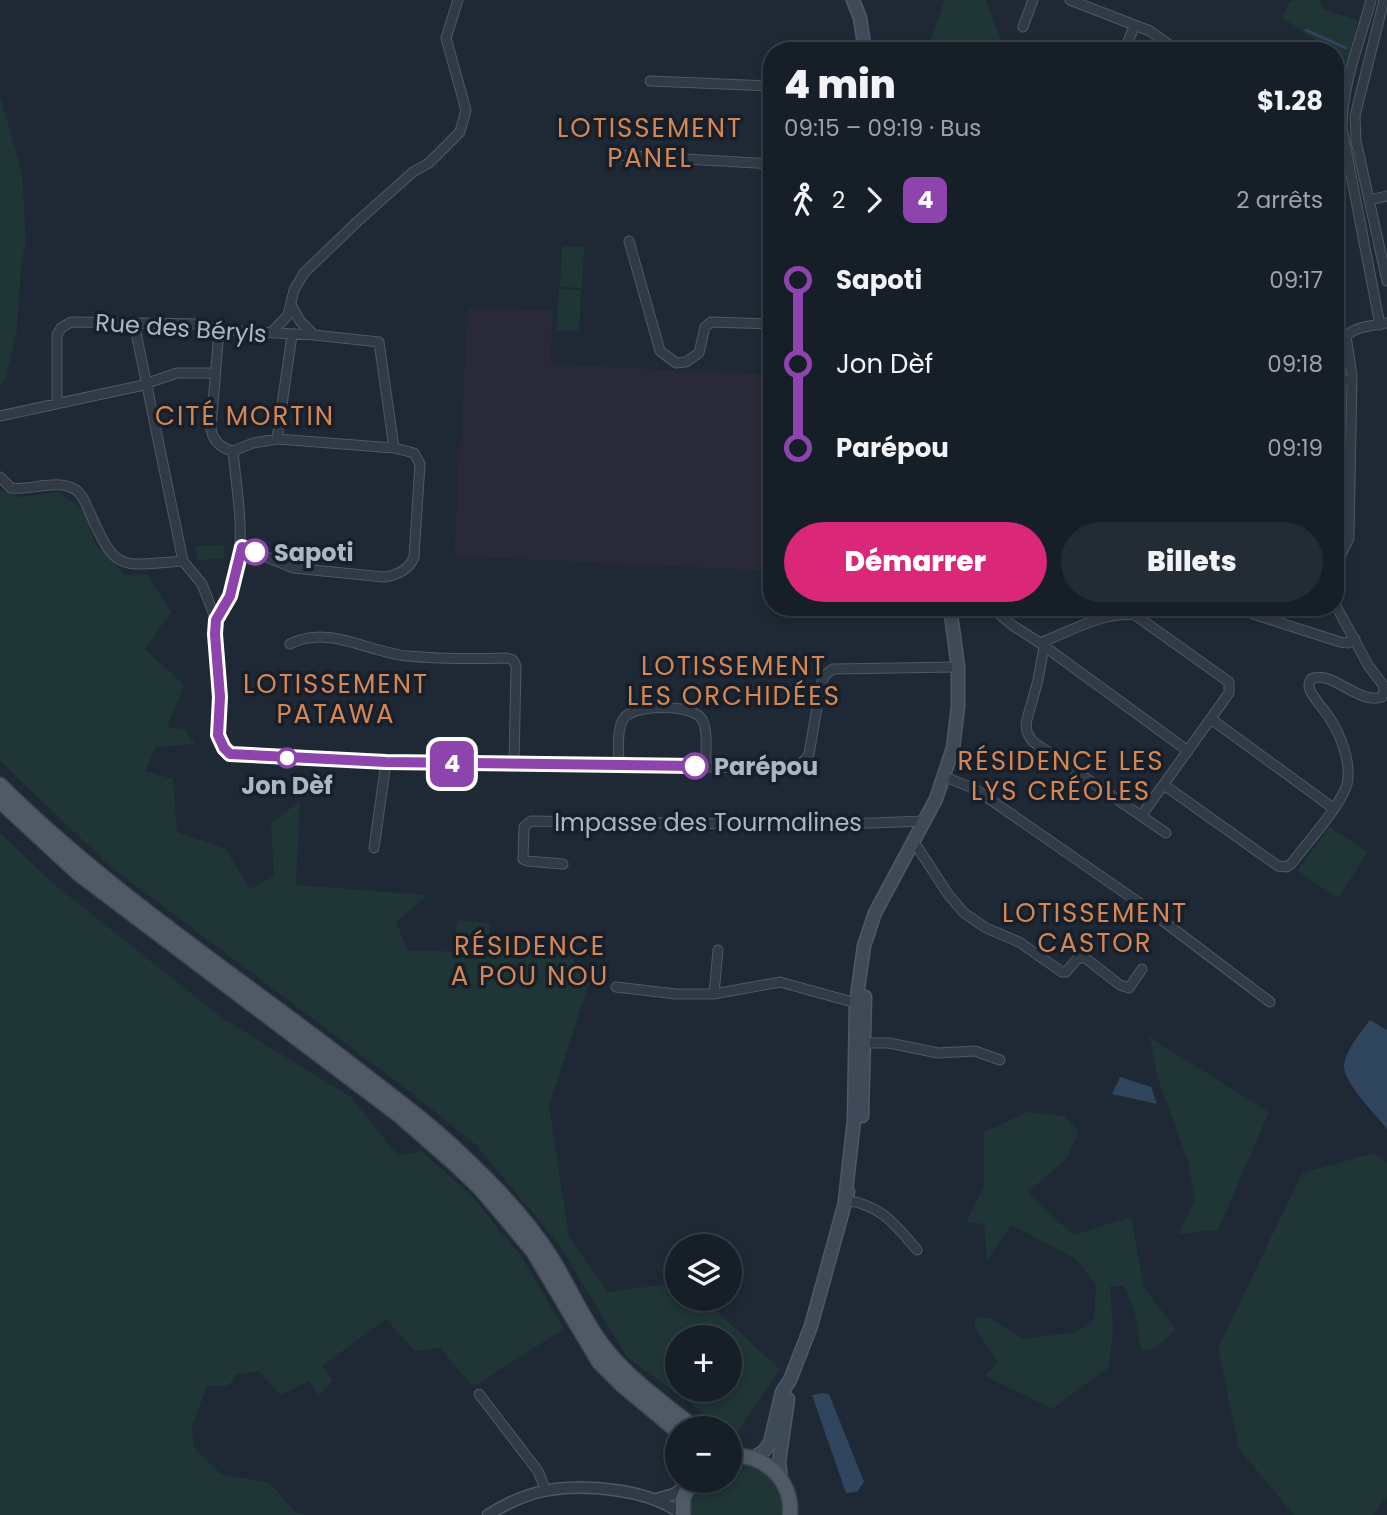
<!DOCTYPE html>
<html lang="fr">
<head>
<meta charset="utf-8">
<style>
	:root { --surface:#161f28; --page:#232c34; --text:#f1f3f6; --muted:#9ea2a8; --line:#353d45; --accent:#db2777 }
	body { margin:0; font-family:Poppins,sans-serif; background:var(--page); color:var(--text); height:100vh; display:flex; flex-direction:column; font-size:26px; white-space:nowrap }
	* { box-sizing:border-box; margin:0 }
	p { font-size:23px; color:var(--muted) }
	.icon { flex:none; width:38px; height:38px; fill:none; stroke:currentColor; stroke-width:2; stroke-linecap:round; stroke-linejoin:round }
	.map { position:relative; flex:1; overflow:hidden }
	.details { position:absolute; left:763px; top:42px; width:581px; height:574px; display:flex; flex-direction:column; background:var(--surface); border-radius:28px; box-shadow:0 4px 10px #0003,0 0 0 2px var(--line) }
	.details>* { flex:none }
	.badge { padding:0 14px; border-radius:10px; font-size:24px; line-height:46px }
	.controls { position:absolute; left:665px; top:1234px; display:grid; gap:14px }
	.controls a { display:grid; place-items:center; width:77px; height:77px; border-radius:50%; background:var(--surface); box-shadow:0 4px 10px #0003,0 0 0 2px var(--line); font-size:35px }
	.map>.badge { position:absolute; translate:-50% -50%; box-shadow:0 0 0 4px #fff }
	.legs { display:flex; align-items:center; gap:10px; height:77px; padding:0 21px; font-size:23px }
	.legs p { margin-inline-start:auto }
	.overview { display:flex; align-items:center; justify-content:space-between; height:119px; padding:0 21px }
	h1 { font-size:38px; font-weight:800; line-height:52px }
	.primary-button { display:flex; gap:14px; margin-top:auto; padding:14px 21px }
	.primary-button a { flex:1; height:80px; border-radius:42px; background:var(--accent); color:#fff; font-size:28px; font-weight:800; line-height:80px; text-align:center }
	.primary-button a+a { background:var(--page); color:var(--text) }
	ul { padding:0 21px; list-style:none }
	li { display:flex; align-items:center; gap:24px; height:84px; font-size:26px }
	li i { display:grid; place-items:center; width:10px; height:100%; margin:0 9px; background:currentColor }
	li i::after { content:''; width:18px; height:18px; margin:-9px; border:5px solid; border-radius:50%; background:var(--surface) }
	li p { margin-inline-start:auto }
	li:first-child i { background:linear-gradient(#0000 50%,currentColor 0) }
	li:last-child i { background:linear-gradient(currentColor 50%,#0000 0) }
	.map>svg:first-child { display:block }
	.medical { fill:#2a2937 }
	.green { fill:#203536; fill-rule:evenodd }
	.water { fill:#30455e }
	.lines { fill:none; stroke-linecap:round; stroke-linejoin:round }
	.stream { stroke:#30455e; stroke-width:2.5 }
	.minor-casing { stroke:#4f5864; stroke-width:11 }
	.tertiary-casing { stroke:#4f5864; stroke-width:13 }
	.secondary-casing { stroke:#4f5864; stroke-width:15 }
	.primary-casing { stroke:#3b444f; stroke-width:17 }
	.minor { stroke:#313b46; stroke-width:9 }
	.tertiary { stroke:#313b46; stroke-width:10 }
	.secondary { stroke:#3f4a59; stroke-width:12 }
	.primary { stroke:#4f5a66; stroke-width:14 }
	.line-1-casing { stroke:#fff; stroke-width:16 }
	.line-1 { stroke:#8e44ad; stroke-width:10 }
	.stop-1-dot { fill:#fff; stroke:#8e44ad; stroke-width:3.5 }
	.labels { text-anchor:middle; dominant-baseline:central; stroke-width:7; stroke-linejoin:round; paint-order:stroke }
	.street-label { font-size:24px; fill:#abb5c4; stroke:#17202a }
	.stop-label { font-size:24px; font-weight:bold; fill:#abb5c4; stroke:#17202a; text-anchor:start }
	.neighbourhood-label { font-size:26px; letter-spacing:2px; fill:#d68653; stroke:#17202a }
</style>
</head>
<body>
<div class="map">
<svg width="1387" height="1515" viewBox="0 0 1387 1515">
	<rect width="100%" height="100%" fill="#1e2935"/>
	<!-- medical -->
	<path class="medical" d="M468 308 552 310 551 364 772 375V571L454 556Z"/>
	<!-- green -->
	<path class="green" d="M945 0H986L1003 48 1009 51H942L931 39Z
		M1301 0H1320L1324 10 1358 20 1346 66 1335 60 1338 49 1316 40 1282 18 1290 1Z
		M0 96 22 173 26 243 21 263 17 330 5 379 0 386Z
		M562 246 584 247 582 288 560 287Z
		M559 289 581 290 579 331 557 330Z
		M0 489 19 497 59 492 85 511 95 544 125 575 147 574 171 612 145 649 184 685 167 727 184 729 195 744 156 747 145 771 173 779 177 832 225 848 250 889 274 876 271 823 300 801 296 885 428 895 396 922 408 951 564 952 591 977 549 1106 569 1237 608 1292 677 1283V1298L703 1299 780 1369 735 1436 730 1432V1428H724L627 1357 558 1243 476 1145 409 1091 112 868 0 761ZM677 1337H730V1390H677Z
		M224 545 225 559 197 560 196 546Z
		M1329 827 1368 852 1338 898 1297 871Z
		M0 833 54 884 222 1018 351 1097 398 1156 421 1151 471 1195 522 1257 564 1329 473 1387 440 1348 415 1351 386 1319 322 1366 333 1380 319 1395 309 1381 281 1395 258 1371 236 1374 229 1386H207L192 1426 194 1448 221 1474 270 1483 295 1512 306 1515H0Z
		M457 920 490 923 489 943 455 941Z
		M1149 1037 1269 1112 1218 1230 1178 1234 1195 1200 1188 1161 1159 1082Z
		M1027 1112 1064 1116 1079 1132 1067 1158 1028 1192 1073 1235 1131 1217 1144 1287 1176 1330 1152 1350 1141 1349 1134 1309 1124 1286H1110L1113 1328 1109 1367 1052 1409 985 1376 998 1363 974 1326 976 1317 990 1318 1023 1339 1077 1332 1094 1319 1096 1285 1076 1259 1011 1225 987 1261 984 1224 966 1222 984 1186V1132Z
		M1374 1153 1387 1163V1496L1374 1515H1294L1239 1449 1218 1348 1302 1173Z
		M730 1461 751 1462 779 1484 785 1515H689L692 1492 698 1481 730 1480Z"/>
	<!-- water -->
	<path class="water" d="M1370 1020 1387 1030V1129C1376 1115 1341 1080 1344 1064 1347 1048 1361 1032 1370 1020Z
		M1120 1077 1151 1087 1157 1104 1112 1094Z
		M823 1393 829 1394 864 1482 857 1492 846 1493 812 1395Z"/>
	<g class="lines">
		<!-- stream -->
		<path class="stream" d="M1306 30 1346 48"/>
		<!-- minor casing -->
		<g class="minor-casing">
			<path id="minor" d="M1070 0 1150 31 1178 51
				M1371 0C1360 42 1342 84 1342 128L1380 325
				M1384 0 1355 116 1356 141 1387 281
				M1023 27 1033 0
				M1124 51 1135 25
				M650 81 772 86
				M616 155 772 164
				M1369 200 1387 196
				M629 241 660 351 676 363 686 362 699 353 705 327 711 322 772 324
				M292 306 300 321 314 335
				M134 323 183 561 202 584 216 620 215 634 220 697 218 735 224 748 230 754 386 763 787 768C798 767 804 763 809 754L821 684 825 675 833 669 958 667
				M219 330 211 429C213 441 221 448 233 451
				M1335 332 1346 336
				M271 333 288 315 294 290 304 273 358 221 413 172 429 163 460 132 466 110 446 38 458 0
				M1346 336C1356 326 1373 326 1387 323
				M1335 380 1352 381
				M57 402V335L61 328 71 322 203 324 219 330 314 335 379 342 394 448
				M0 416 139 386 177 373H214
				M277 439 292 335
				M233 451 253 443 277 439 394 448 414 453 420 464 414 557C409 570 398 575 384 577L293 568 242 547
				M0 477 11 488C31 491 57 478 76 490 83 495 87 506 90 513 117 575 121 565 183 561
				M1335 491 1349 494
				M1335 567 1349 538 1352 375 1346 336
				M991 607 1012 625 1040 643 1188 751
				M1253 614 1340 642 1348 643 1355 639
				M216 620C252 560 239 516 233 451
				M1040 643C1069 632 1104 611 1135 615L1229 682V693L1141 816
				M290 644C329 624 369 653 408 656 441 659 474 659 507 658L513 660 516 666 514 764
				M1044 647 1038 680 1026 723 1027 732 1032 741 1166 833
				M1211 719 1333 808
				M619 766C619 753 616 729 624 718 635 704 690 704 701 718 709 729 705 752 706 766
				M945 777 975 789 1138 902 1270 1002
				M1164 785 1278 866 1286 867 1291 864C1306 844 1341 806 1347 784 1352 762 1340 734 1329 717 1323 708 1314 699 1310 690 1308 684 1309 684 1311 679 1332 669 1358 705 1382 697L1384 692 1383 685 1368 665 1335 604
				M914 842 948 894 964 913 986 928 1019 942 1062 972H1066L1077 959 1084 957 1120 985 1129 988 1142 969
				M374 848 386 763
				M563 864 527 861 523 859 524 827 531 821 815 825 926 821
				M616 987 676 994H714L780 982 856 1003
				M714 994 718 950
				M861 1043H889L938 1053 975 1051 1000 1060
				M845 1200C881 1205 895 1224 917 1250
				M479 1394 538 1471 546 1491"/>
		</g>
		<!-- tertiary casing -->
		<g class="tertiary-casing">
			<path id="tertiary" d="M657 1499 674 1494 688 1484
				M488 1515C505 1504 528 1494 548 1490 587 1484 651 1489 682 1515"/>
		</g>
		<!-- secondary casing -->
		<g class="secondary-casing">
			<path id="secondary" d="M853 0 860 18 865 51
				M862 1116 865 997
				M845 1200 854 1120 856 1003 864 946 875 913 936 799 953 748 958 707V667L950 607
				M753 1458 764 1451 770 1443 782 1392 790 1380 811 1326 848 1192
				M781 1478 779 1462 788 1399"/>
		</g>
		<!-- primary casing -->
		<g class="primary-casing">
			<path id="primary" d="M0 785C107 891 234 974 353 1066 390 1095 429 1123 463 1156 495 1186 527 1219 550 1256 568 1284 581 1316 601 1343 626 1377 662 1402 695 1428
				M0 801 79 874 400 1116 455 1164 480 1188 533 1251 599 1362 622 1385 677 1431
				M730 1456C764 1453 793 1480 790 1515
				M683 1515V1499L691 1480"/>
		</g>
		<!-- minor -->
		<use href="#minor" class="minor"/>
		<!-- tertiary -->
		<use href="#tertiary" class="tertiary"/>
		<!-- secondary -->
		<use href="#secondary" class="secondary"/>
		<!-- primary -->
		<use href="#primary" class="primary"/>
	</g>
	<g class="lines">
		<!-- line-1 casing -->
		<g class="line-1-casing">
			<path id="line-1" d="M255 552 242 547 230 596 216 620 215 634 220 697 218 735 224 748 230 754 386 762 695 766"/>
		</g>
		<!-- line-1 -->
		<use href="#line-1" class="line-1"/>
	</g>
	<!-- markers -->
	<g class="stop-1-dot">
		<circle cx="255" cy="552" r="12"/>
		<circle cx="287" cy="758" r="9"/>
		<circle cx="695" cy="766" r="12"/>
	</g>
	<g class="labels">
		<!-- street labels -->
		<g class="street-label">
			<text transform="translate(181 328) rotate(4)">Rue des Béryls</text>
			<text x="708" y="822">Impasse des Tourmalines</text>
		</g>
		<!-- stop labels -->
		<g class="stop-label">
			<text x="274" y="552">Sapoti</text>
			<text x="714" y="766">Parépou</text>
			<text x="287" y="785" text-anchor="middle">Jon Dèf</text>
		</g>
		<!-- neighbourhood labels -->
		<g class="neighbourhood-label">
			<text x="650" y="128">LOTISSEMENT<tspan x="650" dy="30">PANEL</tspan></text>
			<text x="245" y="416">CITÉ MORTIN</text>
			<text x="734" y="666">LOTISSEMENT<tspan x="734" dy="30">LES ORCHIDÉES</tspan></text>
			<text x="336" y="684">LOTISSEMENT<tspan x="336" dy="30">PATAWA</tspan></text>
			<text x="1061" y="761">RÉSIDENCE LES<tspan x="1061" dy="30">LYS CRÉOLES</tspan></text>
			<text x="1095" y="913">LOTISSEMENT<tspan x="1095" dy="30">CASTOR</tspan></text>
			<text x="530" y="946">RÉSIDENCE<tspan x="530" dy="30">A POU NOU</tspan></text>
		</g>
	</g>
</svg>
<div class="controls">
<a><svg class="icon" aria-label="layers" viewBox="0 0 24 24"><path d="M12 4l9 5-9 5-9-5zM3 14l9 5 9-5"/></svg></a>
<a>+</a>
<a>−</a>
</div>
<b class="badge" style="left:452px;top:764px;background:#8e44ad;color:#fff">4</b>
<section class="details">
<div class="overview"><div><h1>4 min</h1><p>09:15 – 09:19 · Bus</p></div><b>$1.28</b></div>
<div class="legs"><svg class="icon" aria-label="walk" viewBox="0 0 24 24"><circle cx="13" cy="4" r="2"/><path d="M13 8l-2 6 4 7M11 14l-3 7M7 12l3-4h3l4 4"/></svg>2<svg class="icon" aria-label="forward" viewBox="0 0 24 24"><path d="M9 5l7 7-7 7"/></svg><b class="badge" style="background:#8e44ad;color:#fff">4</b><p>2 arrêts</p></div>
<ul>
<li><i style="color:#8e44ad"></i><b>Sapoti</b><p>09:17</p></li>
<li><i style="color:#8e44ad"></i><span>Jon Dèf</span><p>09:18</p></li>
<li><i style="color:#8e44ad"></i><b>Parépou</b><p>09:19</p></li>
</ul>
<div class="primary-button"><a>Démarrer</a><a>Billets</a></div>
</section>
</div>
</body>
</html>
